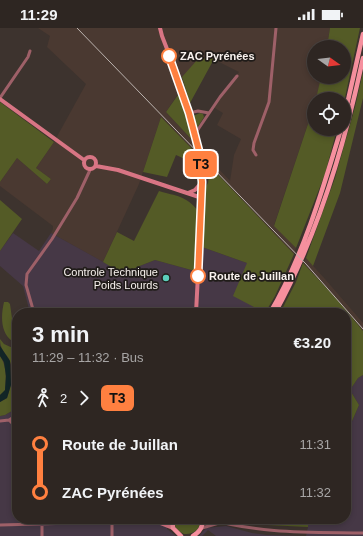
<!DOCTYPE html>
<html lang="en">
<head>
<meta charset="utf-8">
<style>
	:root { --surface:#2e2622; --page:#362e2a; --text:#f1f3f6; --muted:#a7a5a5; --line:#494340 }
	body { margin:0; font-family:Helvetica,sans-serif; background:var(--page); color:var(--text); height:100vh; display:flex; flex-direction:column; font-size:15px; white-space:nowrap }
	* { box-sizing:border-box; margin:0 }
	p { font-size:13px; color:var(--muted) }
	.icon { flex:none; width:22px; height:22px; fill:none; stroke:currentColor; stroke-width:2; stroke-linecap:round; stroke-linejoin:round }
	.map { position:relative; flex:1; overflow:hidden }
	.details { position:absolute; left:12px; top:280px; width:339px; height:216px; display:flex; flex-direction:column; background:var(--surface); border-radius:16px; box-shadow:0 2px 6px #0003,0 0 0 1px var(--line) }
	.details>* { flex:none }
	.badge { padding:0 8px; border-radius:6px; font-size:14px; line-height:26px }
	.needle { width:26px; rotate:104deg }
	.controls { position:absolute; left:307px; top:12px; display:grid; gap:8px }
	.controls a { display:grid; place-items:center; width:44px; height:44px; border-radius:50%; background:var(--surface); box-shadow:0 2px 6px #0003,0 0 0 1px var(--line); font-size:20px }
	.map>.badge { position:absolute; translate:-50% -50%; box-shadow:0 0 0 2px #fff }
	.legs { display:flex; align-items:center; gap:6px; height:44px; padding:0 20px; font-size:13px }
	.legs p { margin-inline-start:auto }
	.headline { display:flex; align-items:center; justify-content:space-between; height:68px; padding:0 20px }
	h1 { font-size:22px; font-weight:700; line-height:30px }
	ul { padding:0 20px; list-style:none }
	li { display:flex; align-items:center; gap:14px; height:48px; font-size:15px }
	li i { display:grid; place-items:center; width:6px; height:100%; margin:0 5px; background:currentColor }
	li i::after { content:''; width:10px; height:10px; margin:-5px; border:3px solid; border-radius:50%; background:var(--surface) }
	li p { margin-inline-start:auto }
	li:first-child i { background:linear-gradient(#0000 50%,currentColor 0) }
	li:last-child i { background:linear-gradient(currentColor 50%,#0000 0) }
	.status { display:flex; justify-content:space-between; align-items:center; height:28px; padding:0 20px; background:var(--surface); direction:ltr }
	.status svg { height:11px; fill:currentColor }
	.map>svg:first-child { display:block }
	.built { fill:#4a3931 }
	.industrial { fill:#463846 }
	.green { fill:#545b26 }
	.water { fill:#122526 }
	.lines { fill:none; stroke-linecap:round; stroke-linejoin:round }
	.street { stroke:#9e6068; stroke-width:3 }
	.secondary { stroke:#d87584; stroke-width:4 }
	.primary { stroke:#f6909e; stroke-width:4.5 }
	.rail { stroke:#bbb3af; stroke-width:1 }
	.line-1-casing { stroke:#fff; stroke-width:9 }
	.line-1 { stroke:#ff8040; stroke-width:6 }
	.stop-1-dot { fill:#fff; stroke:#ff8040; stroke-width:2 }
	.poi-dot { fill:#5bcebb; stroke:#201c19; stroke-width:1.5 }
	.labels { text-anchor:middle; dominant-baseline:central; stroke-width:3.5; stroke-linejoin:round; paint-order:stroke }
	.stop-label { font-size:11px; font-weight:bold; fill:#f8f2ee; stroke:#201c19; text-anchor:start }
	.poi-label { font-size:11px; fill:#f8f2ee; stroke:#201c19; text-anchor:end }
</style>
</head>
<body>
<div class="status"><b>11:29</b><svg viewBox="0 0 49 12"><path d="M0 12V9h3v3zM5 12V6h3v6zM10 12V3h3v9zM15 12V0h3v12zM26 1h20v11H26zM47 4h2v5h-2z"/></svg></div>
<div class="map">
<svg width="363" height="508" viewBox="0 0 363 508">
	<rect width="100%" height="100%" fill="#3d332e"/>
	<!-- built -->
	<path class="built" d="M38 0H330L327 19H314V49H321L318 65 316 71H314V78L274 197 296 220 294 226 204 132 203 124 230 153 234 127 241 111 217 97 223 85 213 79 239 44 211 30 182 49 184 57 166 84 194 114 197 126 161 89 139 156 103 234 51 205 53 201V198L0 158V154L17 130 47 156 51 151 36 140 54 114 86 56 47 19 50 8Z
		M306 230 325 251 363 295V303L335 269 303 235Z"/>
	<!-- industrial -->
	<path class="industrial" d="M13 205 39 223 51 205 125 246 137 239 155 232 195 243 197 217 202 219 247 235 254 279 251 285H30L23 258 0 238V223Z
		M363 347V508H306L308 499V491H346V407L359 377 350 362 358 350Z
		M17 380V491H168L167 501 176 508H0V388L5 387Z
		M226 498 252 505 267 507 303 508H216L208 502 202 508H199L206 500Z"/>
	<!-- green -->
	<path class="green" d="M330 0H360L344 74V71H316L321 49H344V19H327Z
		M211 30 214 31 190 75 182 49 198 31Z
		M363 44V70L340 165 313 238 306 230 335 150 355 79Z
		M180 64 193 108 194 114 166 84Z
		M0 74 54 114 36 140 51 151 47 156 17 130 0 154Z
		M314 78V101H337L325 146 296 220 274 198Z
		M200 85 203 86 204 89 197 100 193 88Z
		M161 89 197 126 196 132 194 135 176 127 167 149 143 144Z
		M204 132 294 226 275 268 265 285H251L254 279 233 268 247 235 202 219 205 160 208 155 209 147 212 148 213 147 204 138Z
		M159 163C176 168 187 168 198 183L195 243 155 232 137 239 125 247 103 234 117 204 134 213Z
		M0 172 22 191 0 223Z
		M303 235 335 269 363 303V347L358 350 350 362 359 377 346 407V285H280L296 254Z
		M4 274H8L10 276 15 312 12 313C0 304 1 287 4 274Z
		M0 311 4 316 15 321 17 331V380L5 387 0 388V374L7 370C11 358 15 343 9 331 4 323 0 321 0 311Z
		M0 328C7 338 6 351 5 363L0 367Z
		M174 491H200C201 501 194 507 184 506 177 503 174 499 174 491Z
		M229 491H308V499L267 497Z"/>
	<!-- water -->
	<path class="water" d="M0 318 10 333 11 357 7 370 0 374V367L5 362 6 348 4 334 0 328Z"/>
	<g class="lines">
		<!-- street -->
		<path class="street" d="M0 70 28 29 30 23
			M189 85 198 83 209 85
			M195 104 197 103 220 69 237 48
			M256 127 253 122 254 115 269 74 276 0
			M34 285 26 257 27 246 52 211 77 170 90 142
			M9 392 17 387
			M0 393 9 392 12 395H17
			M209 491C260 506 311 504 363 505
			M42 496V508
			M0 497 112 494V508
			M202 500 219 495"/>
		<!-- secondary -->
		<path class="secondary" d="M160 0 162 8 179 52 195 104 201 137 202 170 196 285
			M0 71 84 132
			M84 135a6 6 0 1 1 12 0a6 6 0 1 1-12 0Z
			M96 138 118 142 202 170
			M188 165 195 162 202 154
			M112 491V494L155 493 162 491
			M155 493 173 500"/>
		<!-- primary -->
		<path class="primary" d="M344 90 363 6
			M270 285C302 231 323 161 341 101
			M275 285C318 207 345 116 363 30
			M172 491 173 500 181 508
			M193 508C200 504 203 499 203 491"/>
		<!-- rail -->
		<path class="rail" d="M77 0 306 236 363 301"/>
	</g>
	<g class="lines">
		<!-- line-1 casing -->
		<g class="line-1-casing">
			<path id="line-1" d="M169 28 189 85 199 123 202 154 198 248"/>
		</g>
		<!-- line-1 -->
		<use href="#line-1" class="line-1"/>
	</g>
	<!-- markers -->
	<g class="stop-1-dot">
		<circle cx="169" cy="28" r="7"/>
		<circle cx="198" cy="248" r="7"/>
	</g>
	<circle class="poi-dot" cx="166" cy="250" r="4"/>
	<g class="labels">
		<!-- stop labels -->
		<g class="stop-label">
			<text x="180" y="28">ZAC Pyrénées</text>
			<text x="209" y="248">Route de Juillan</text>
		</g>
		<!-- poi labels -->
		<g class="poi-label">
			<text x="158" y="244">Controle Technique<tspan x="158" dy="13">Poids Lourds</tspan></text>
		</g>
	</g>
</svg>
<div class="controls">
<a><svg class="needle" viewBox="-14 -14 28 28"><path d="M0-13l5 13h-10z" fill="#e53935"/><path d="M0 13l5-13h-10z" fill="#a7a5a5"/></svg></a>
<a><svg class="icon" aria-label="locate" viewBox="0 0 24 24"><circle cx="12" cy="12" r="6"/><path d="M12 2v4M12 18v4M2 12h4M18 12h4"/></svg></a>
</div>
<b class="badge" style="left:201px;top:136px;background:#ff8040;color:#111">T3</b>
<section class="details">
<div class="headline"><div><h1>3 min</h1><p>11:29 – 11:32 · Bus</p></div><b>€3.20</b></div>
<div class="legs"><svg class="icon" aria-label="walk" viewBox="0 0 24 24"><circle cx="13" cy="4" r="2"/><path d="M13 8l-2 6 4 7M11 14l-3 7M7 12l3-4h3l4 4"/></svg>2<svg class="icon" aria-label="forward" viewBox="0 0 24 24"><path d="M9 5l7 7-7 7"/></svg><b class="badge" style="background:#ff8040;color:#111">T3</b></div>
<ul>
<li><i style="color:#ff8040"></i><b>Route de Juillan</b><p>11:31</p></li>
<li><i style="color:#ff8040"></i><b>ZAC Pyrénées</b><p>11:32</p></li>
</ul>
</section>
</div>
</body>
</html>
